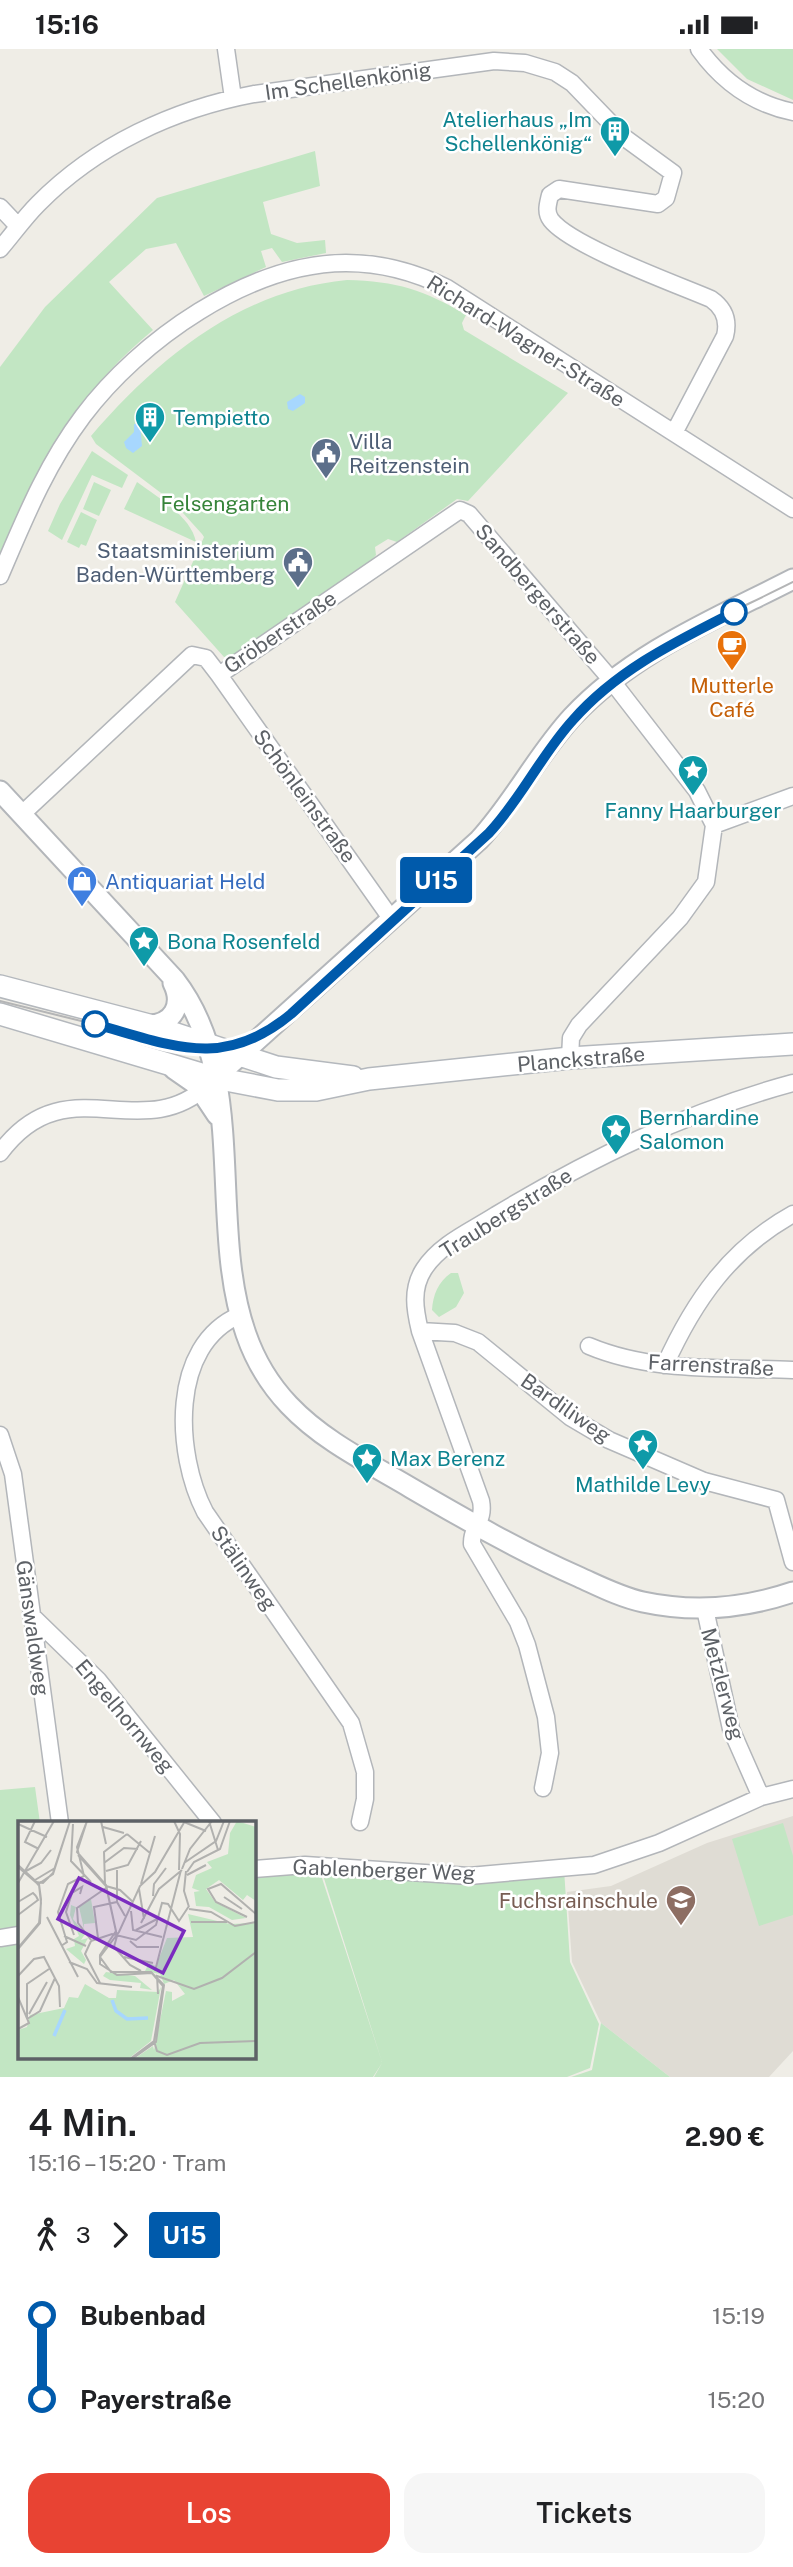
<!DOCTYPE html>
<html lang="de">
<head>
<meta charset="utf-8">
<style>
	:root { --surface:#fff; --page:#f6f6f6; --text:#202124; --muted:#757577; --accent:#e84333 }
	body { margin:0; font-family:"Public Sans",sans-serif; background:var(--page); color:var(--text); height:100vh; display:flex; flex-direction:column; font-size:26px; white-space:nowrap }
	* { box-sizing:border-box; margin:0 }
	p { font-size:23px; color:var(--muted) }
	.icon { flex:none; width:38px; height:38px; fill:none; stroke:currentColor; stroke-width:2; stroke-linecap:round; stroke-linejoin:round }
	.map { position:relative; height:2028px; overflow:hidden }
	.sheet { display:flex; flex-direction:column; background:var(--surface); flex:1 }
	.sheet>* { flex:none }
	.badge { padding:0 14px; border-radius:5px; font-size:24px; line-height:46px }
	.map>.badge { position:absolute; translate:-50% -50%; box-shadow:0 0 0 4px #fff }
	.legs { display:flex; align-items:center; gap:10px; height:77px; padding:0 28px; font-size:23px }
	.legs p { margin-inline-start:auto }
	.head { display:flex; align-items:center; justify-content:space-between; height:119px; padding:0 28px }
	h1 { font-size:38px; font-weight:600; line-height:52px }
	.button { display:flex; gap:14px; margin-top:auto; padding:14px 28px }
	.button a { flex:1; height:80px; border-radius:21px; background:var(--accent); color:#fff; font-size:28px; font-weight:600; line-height:80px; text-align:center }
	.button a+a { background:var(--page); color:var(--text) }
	ul { padding:0 28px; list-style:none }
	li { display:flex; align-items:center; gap:24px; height:84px; font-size:26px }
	li i { display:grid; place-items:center; width:10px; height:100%; margin:0 9px; background:currentColor }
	li i::after { content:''; width:18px; height:18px; margin:-9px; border:5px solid; border-radius:50%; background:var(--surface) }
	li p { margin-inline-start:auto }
	li:first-child i { background:linear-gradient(#0000 50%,currentColor 0) }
	li:last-child i { background:linear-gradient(currentColor 50%,#0000 0) }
	.status { display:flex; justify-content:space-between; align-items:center; height:49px; padding:0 35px; background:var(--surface); direction:ltr }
	.status svg { height:19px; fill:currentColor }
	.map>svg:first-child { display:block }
	.education { fill:#dfdcd4 }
	.green { fill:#c2e6c3 }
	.water { fill:#a7d7fe }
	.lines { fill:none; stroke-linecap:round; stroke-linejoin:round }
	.minor-casing { stroke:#b3b6ba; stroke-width:19 }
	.tertiary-casing { stroke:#b3b6ba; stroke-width:23 }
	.secondary-casing { stroke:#b4b8bd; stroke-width:24 }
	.minor { stroke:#fff; stroke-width:16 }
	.tertiary { stroke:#fff; stroke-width:19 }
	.secondary { stroke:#fff; stroke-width:21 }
	.tram { stroke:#b4b5b6; stroke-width:2 }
	.line-1-casing { stroke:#fff; stroke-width:16 }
	.line-1 { stroke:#005aab; stroke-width:10 }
	.stop-1-dot { fill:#fff; stroke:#005aab; stroke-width:3.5 }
	.labels { text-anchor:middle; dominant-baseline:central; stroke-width:5; stroke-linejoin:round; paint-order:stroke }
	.street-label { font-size:21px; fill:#5d6166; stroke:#fff }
	.culture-label { font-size:21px; fill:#0d838f; stroke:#fff; text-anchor:start }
	.service-label { font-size:21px; fill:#4e5e75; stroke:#fff; text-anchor:start }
	.park-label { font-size:21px; fill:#36843a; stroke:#fff }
	.food-label { font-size:21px; fill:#c56008; stroke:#fff }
	.shop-label { font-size:21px; fill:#366cbe; stroke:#fff; text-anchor:start }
	.education-label { font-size:21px; fill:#785e54; stroke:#fff; text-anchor:end }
	.inset-river { fill:none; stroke:#a7d7fe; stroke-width:3.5 }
	.inset-road { fill:none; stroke:#b1b1af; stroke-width:2 }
	.view { fill:#7b2cbf; fill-opacity:0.15; stroke:#7b2cbf; stroke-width:3.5 }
	.inset-edge { fill:none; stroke:#5d6166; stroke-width:3.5 }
</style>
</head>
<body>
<div class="status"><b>15:16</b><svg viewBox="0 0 49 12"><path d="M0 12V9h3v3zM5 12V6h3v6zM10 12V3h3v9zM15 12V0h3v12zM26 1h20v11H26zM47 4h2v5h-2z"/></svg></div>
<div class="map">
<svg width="793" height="2028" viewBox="0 0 793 2028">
	<rect width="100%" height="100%" fill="#efede6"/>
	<!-- education -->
	<path class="education" d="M793 1767V2002L769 2028H670L601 1974 572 1913 567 1843 611 1837 707 1794Z"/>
	<!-- green -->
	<path class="green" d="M717 0H793V51L747 30Z
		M315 102 320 137 263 153 271 185 297 194 325 191 326 204 282 213 272 199 261 202 266 218 204 247 176 194 146 200 109 233 153 281C77 344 39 415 0 505V318L45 258 157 149Z
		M347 231C396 232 425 241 466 266L462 274 464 281 568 344 468 452 457 450 397 493 388 490 375 498 376 506 372 511 231 608H224L175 553 204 488 202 485 173 453 96 395 91 387C158 309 241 241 347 231Z
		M92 402 128 426 122 439 92 426 62 491 48 482 60 455Z
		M94 433 111 441 99 467 83 460Z
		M137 433C157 448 191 467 196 493L124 460Z
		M81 463 97 471 86 497 81 495 79 499 67 493Z
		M451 1224H458L464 1244 456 1258 439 1268 432 1261C433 1246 438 1233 451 1224Z
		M35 1738 40 1774H19V1877L0 1881V1741Z
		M783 1774 793 1807V1866L759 1877 732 1790Z
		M321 1820H564L570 1913 599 1975 590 2019 567 2028H374L382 2014 373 2028H0V1898L19 1894V2009H254V1825L279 1821 321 1826 382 2013Z
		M601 1974 670 2028H571L592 2021Z"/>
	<!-- water -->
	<path class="water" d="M300 345 305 348V354L293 362 288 360 287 353Z
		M134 375H140L142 397 133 404 126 399 124 393 134 383Z"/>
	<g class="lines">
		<!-- minor casing -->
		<g class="minor-casing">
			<path id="minor" d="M226 0 233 49
				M699 0C722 32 754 55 793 63
				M0 158 18 177
				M0 200C13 185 24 169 38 155 96 96 174 60 254 45L494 12 525 14 555 23 572 34 625 89 673 124 666 149 658 155 559 140 550 146C548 155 545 163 551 171 571 197 676 235 711 250 724 259 729 271 725 287L674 384
				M0 527C24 471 46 416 83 367 139 292 249 214 346 214 382 214 415 223 447 239L793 460
				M219 626 390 868
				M22 765 192 606 206 609 219 626 460 461 469 465 608 627 697 742 714 776 706 833 680 869 579 976 571 989 570 1009
				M714 776 793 747
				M0 1104C66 1014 140 1099 208 1036
				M240 1266C169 1296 175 1405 205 1463L351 1674 365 1723V1750L360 1773
				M420 1282 455 1284 478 1293 570 1368 609 1391 704 1432 776 1451 793 1513
				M589 1297C653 1324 726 1318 793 1321
				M665 1316C694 1252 730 1200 793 1165
				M0 1386 13 1425 60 1774
				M705 1560 731 1680 761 1748
				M31 1566 98 1631 213 1774
				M543 1739 550 1704 546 1668 527 1596 518 1573 472 1495C471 1477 485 1473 481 1452L420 1282C415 1261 411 1240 424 1220 440 1195 471 1182 496 1166 591 1109 686 1063 793 1034
				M254 1820 305 1816 469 1827 594 1816 659 1794 761 1748 793 1740
				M0 1889 19 1886"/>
		</g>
		<!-- tertiary casing -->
		<g class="tertiary-casing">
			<path id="tertiary" d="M0 742 175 931C250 1028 207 1175 246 1285 255 1311 270 1336 289 1356 323 1392 369 1414 411 1439 466 1471 520 1502 579 1528 599 1537 620 1548 643 1553 694 1564 743 1560 793 1543
				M149 976C173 975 184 956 173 934
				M174 1020 197 1036 217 1066
				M215 1029 479 791C514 753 537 706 572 668 633 603 715 570 793 530"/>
		</g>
		<!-- secondary casing -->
		<g class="secondary-casing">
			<path id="secondary" d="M0 937 149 976 276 1018 353 1028
				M0 965 215 1029 278 1041H316L369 1030 570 1009 793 995"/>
		</g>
		<!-- minor -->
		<use href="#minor" class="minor"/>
		<!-- tertiary -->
		<use href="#tertiary" class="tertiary"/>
		<!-- secondary -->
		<use href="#secondary" class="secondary"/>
		<!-- tram -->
		<path class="tram" d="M0 952 199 1001 225 1000 251 992 291 965 489 784C521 750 541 707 572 672 629 605 716 572 793 533"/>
	</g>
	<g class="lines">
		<!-- line-1 casing -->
		<g class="line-1-casing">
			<path id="line-1" d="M95 975C171 996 223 1022 291 965L489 784C521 750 541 706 573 671 617 621 675 593 734 563"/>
		</g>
		<!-- line-1 -->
		<use href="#line-1" class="line-1"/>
	</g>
	<!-- icons -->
	<defs>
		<g id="building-pin" transform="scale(1.575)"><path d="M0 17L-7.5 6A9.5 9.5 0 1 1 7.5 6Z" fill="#0f9aa8" stroke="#fff"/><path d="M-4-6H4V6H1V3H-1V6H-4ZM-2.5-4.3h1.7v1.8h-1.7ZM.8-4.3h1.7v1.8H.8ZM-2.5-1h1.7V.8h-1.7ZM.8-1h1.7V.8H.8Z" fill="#fff"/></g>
		<g id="civic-pin" transform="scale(1.575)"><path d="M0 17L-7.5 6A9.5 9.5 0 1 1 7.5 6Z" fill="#5c6f8a" stroke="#fff"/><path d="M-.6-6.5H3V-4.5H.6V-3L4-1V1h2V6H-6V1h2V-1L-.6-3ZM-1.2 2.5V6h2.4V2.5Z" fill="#fff"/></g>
		<g id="cafe-pin" transform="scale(1.575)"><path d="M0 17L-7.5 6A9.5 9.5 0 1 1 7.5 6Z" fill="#e8710a" stroke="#fff"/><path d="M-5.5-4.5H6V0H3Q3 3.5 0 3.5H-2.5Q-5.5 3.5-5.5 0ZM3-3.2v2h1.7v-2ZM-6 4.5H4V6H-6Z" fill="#fff"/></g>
		<g id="sight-pin" transform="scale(1.575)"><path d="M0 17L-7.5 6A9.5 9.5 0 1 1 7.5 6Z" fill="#0f9aa8" stroke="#fff"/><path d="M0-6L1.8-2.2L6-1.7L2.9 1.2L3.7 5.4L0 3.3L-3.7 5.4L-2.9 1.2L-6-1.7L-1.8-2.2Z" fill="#fff"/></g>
		<g id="shop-pin" transform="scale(1.575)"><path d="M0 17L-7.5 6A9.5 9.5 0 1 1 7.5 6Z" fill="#3f7fe0" stroke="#fff"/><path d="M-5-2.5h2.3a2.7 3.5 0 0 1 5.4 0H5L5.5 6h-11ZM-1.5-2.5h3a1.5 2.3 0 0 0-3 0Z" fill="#fff"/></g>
		<g id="school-pin" transform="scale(1.575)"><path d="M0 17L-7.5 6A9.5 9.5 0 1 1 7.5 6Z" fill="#8d6e63" stroke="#fff"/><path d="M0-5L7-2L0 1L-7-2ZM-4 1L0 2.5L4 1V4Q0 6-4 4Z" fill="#fff"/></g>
	</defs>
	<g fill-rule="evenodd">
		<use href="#building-pin" x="615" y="82"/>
		<use href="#building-pin" x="150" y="368"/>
		<use href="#civic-pin" x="326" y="404"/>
		<use href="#civic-pin" x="298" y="513"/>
		<use href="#cafe-pin" x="732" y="596"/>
		<use href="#sight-pin" x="693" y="721"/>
		<use href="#shop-pin" x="82" y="832"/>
		<use href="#sight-pin" x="144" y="892"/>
		<use href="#sight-pin" x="616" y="1080"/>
		<use href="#sight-pin" x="643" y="1395"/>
		<use href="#sight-pin" x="367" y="1409"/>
		<use href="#school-pin" x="681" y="1851"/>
	</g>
	<!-- markers -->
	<g class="stop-1-dot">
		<circle cx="734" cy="563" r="12"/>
		<circle cx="95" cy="975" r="12"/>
	</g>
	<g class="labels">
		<!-- street labels -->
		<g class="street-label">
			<text transform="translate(348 32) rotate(-8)">Im Schellenkönig</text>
			<text transform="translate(526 292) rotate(32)">Richard-Wagner-Straße</text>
			<text transform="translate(538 545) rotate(49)">Sandbergerstraße</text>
			<text transform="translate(280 583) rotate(-34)">Gröberstraße</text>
			<text transform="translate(305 747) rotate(54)">Schönleinstraße</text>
			<text transform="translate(581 1010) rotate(-5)">Planckstraße</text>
			<text transform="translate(506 1164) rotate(-32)">Traubergstraße</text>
			<text transform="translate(711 1316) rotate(3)">Farrenstraße</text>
			<text transform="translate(566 1359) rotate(35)">Bardiliweg</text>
			<text transform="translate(244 1519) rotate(55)">Stälinweg</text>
			<text transform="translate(33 1579) rotate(82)">Gänswaldweg</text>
			<text transform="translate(723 1635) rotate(75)">Metzlerweg</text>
			<text transform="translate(125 1667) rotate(50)">Engelhornweg</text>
			<text transform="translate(384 1821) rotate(2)">Gablenberger Weg</text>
		</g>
		<!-- culture labels -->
		<g class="culture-label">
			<text x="592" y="70" text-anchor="end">Atelierhaus „Im<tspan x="592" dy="24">Schellenkönig“</tspan></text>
			<text x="173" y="368">Tempietto</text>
			<text x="693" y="761" text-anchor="middle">Fanny Haarburger</text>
			<text x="167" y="892">Bona Rosenfeld</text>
			<text x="639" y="1068">Bernhardine<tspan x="639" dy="24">Salomon</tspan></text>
			<text x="390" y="1409">Max Berenz</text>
			<text x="643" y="1435" text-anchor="middle">Mathilde Levy</text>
		</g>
		<!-- service labels -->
		<g class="service-label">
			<text x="349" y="392">Villa<tspan x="349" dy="24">Reitzenstein</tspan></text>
			<text x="275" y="501" text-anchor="end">Staatsministerium<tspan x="275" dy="24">Baden-Württemberg</tspan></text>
		</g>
		<!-- park labels -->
		<g class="park-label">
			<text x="225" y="454">Felsengarten</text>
		</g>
		<!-- food labels -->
		<g class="food-label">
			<text x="732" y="636">Mutterle<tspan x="732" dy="24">Café</tspan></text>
		</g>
		<!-- shop labels -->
		<g class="shop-label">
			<text x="105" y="832">Antiquariat Held</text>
		</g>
		<!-- education labels -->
		<g class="education-label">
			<text x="658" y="1851">Fuchsrainschule</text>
		</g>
	</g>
	<!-- overview -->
	<g transform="translate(18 1772)">
		<rect width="238" height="238" fill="#efede6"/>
		<path d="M219 0 238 6V80L229 74 225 79 201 59 188 68 197 81 228 97 214 99 191 86 178 85 176 71 182 70 174 67 178 54 194 47 189 41 210 33 212 12ZM73 78 77 102 66 103V108L61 86ZM53 84 58 86 55 98 67 113 63 119 70 117 63 130 68 139 66 143 48 128 57 125 56 118 61 115 52 94ZM170 93 212 103 238 102V238H116L135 225 136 229 148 170 154 171V180L167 173 156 159 146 163 142 153 127 150 131 142 138 145 149 117 175 116ZM88 151 117 155 134 169 122 167 123 162 92 159 85 155ZM67 163 91 177H98L99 169 140 171 143 166 133 220 110 238H0V209L9 206 12 194 46 187 51 176 60 177Z" fill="#c2e6c3"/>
		<path class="inset-river" d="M94 179 98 190 109 198 130 197M36 215 47 189"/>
		<path class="inset-road" d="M17 0 7 21 21 28M69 0 59 31 88 64 98 110 82 134V143L99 154 134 152 146 164 138 221 114 238M83 0 88 23M156 0 162 13 161 49M191 0 200 29M166 1 188 10M0 3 29 16M55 3 53 40 73 61M85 6 106 12M109 13 132 32M60 34 88 65 102 69 115 81M86 42 106 27 120 28M166 42 198 20 206 0M0 44 21 63 23 78 22 102 0 128M0 46 21 64 23 82 21 102 0 127M164 48 172 28 194 0M99 49V81M8 50 23 42 33 29M88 50 110 44 123 20M168 50 166 70 171 86M169 51 176 41 202 28 212 0M169 54 188 44M17 59 37 47M18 61 25 62 35 52 52 0M0 62 36 0M87 63 86 31 109 13M123 63 137 15M19 64 35 53 52 0M88 65 99 115 96 126 112 144 123 150M121 68 126 98M135 75 136 63 148 47M206 76 224 88M0 81 15 72 18 75M171 88 193 91 217 105 238 101M113 90 115 109 144 116M0 94 20 79 18 75M29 96 60 156M229 96 198 81 190 68 203 63 238 93M173 101H209M123 102 141 68 164 49M118 109 141 97M56 114 48 91 54 72 64 66 62 73M46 115 68 125M80 117 76 86 99 81 107 95M73 119 60 102 59 87 88 67M73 120 94 113 118 119 138 104 144 82 150 83 161 100 171 85M73 120 67 133 82 162M112 120 119 126H141M43 125 49 121 40 91 50 63 66 55 59 26 69 0M106 136 135 142M51 141 69 148 79 162 114 166M137 150 163 49M0 155 16 138 26 136 41 165 42 186M140 173 139 155 176 168 204 157 238 131M0 176 11 202 0 208M11 193 29 161M9 198V163L31 148M9 198 22 190 37 157M136 220 139 230 149 234 182 222 238 220M112 238 136 220 145 165 133 151H93L82 136 101 111 122 65 137 51 167 0"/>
		<path class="view" d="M61 57 166 110 145 152 40 98Z"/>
		<rect width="238" height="238" class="inset-edge"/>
	</g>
</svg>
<b class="badge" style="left:436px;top:831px;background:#005aab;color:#fff">U15</b>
</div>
<section class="sheet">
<div class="head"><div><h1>4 Min.</h1><p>15:16 – 15:20 · Tram</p></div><b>2.90 €</b></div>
<div class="legs"><svg class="icon" aria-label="walk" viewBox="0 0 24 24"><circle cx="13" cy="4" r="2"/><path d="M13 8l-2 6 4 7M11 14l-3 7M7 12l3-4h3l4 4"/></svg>3<svg class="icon" aria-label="forward" viewBox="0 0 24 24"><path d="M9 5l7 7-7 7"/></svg><b class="badge" style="background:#005aab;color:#fff">U15</b></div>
<ul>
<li><i style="color:#005aab"></i><b>Bubenbad</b><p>15:19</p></li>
<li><i style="color:#005aab"></i><b>Payerstraße</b><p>15:20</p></li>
</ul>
<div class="button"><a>Los</a><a>Tickets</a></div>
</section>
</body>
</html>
